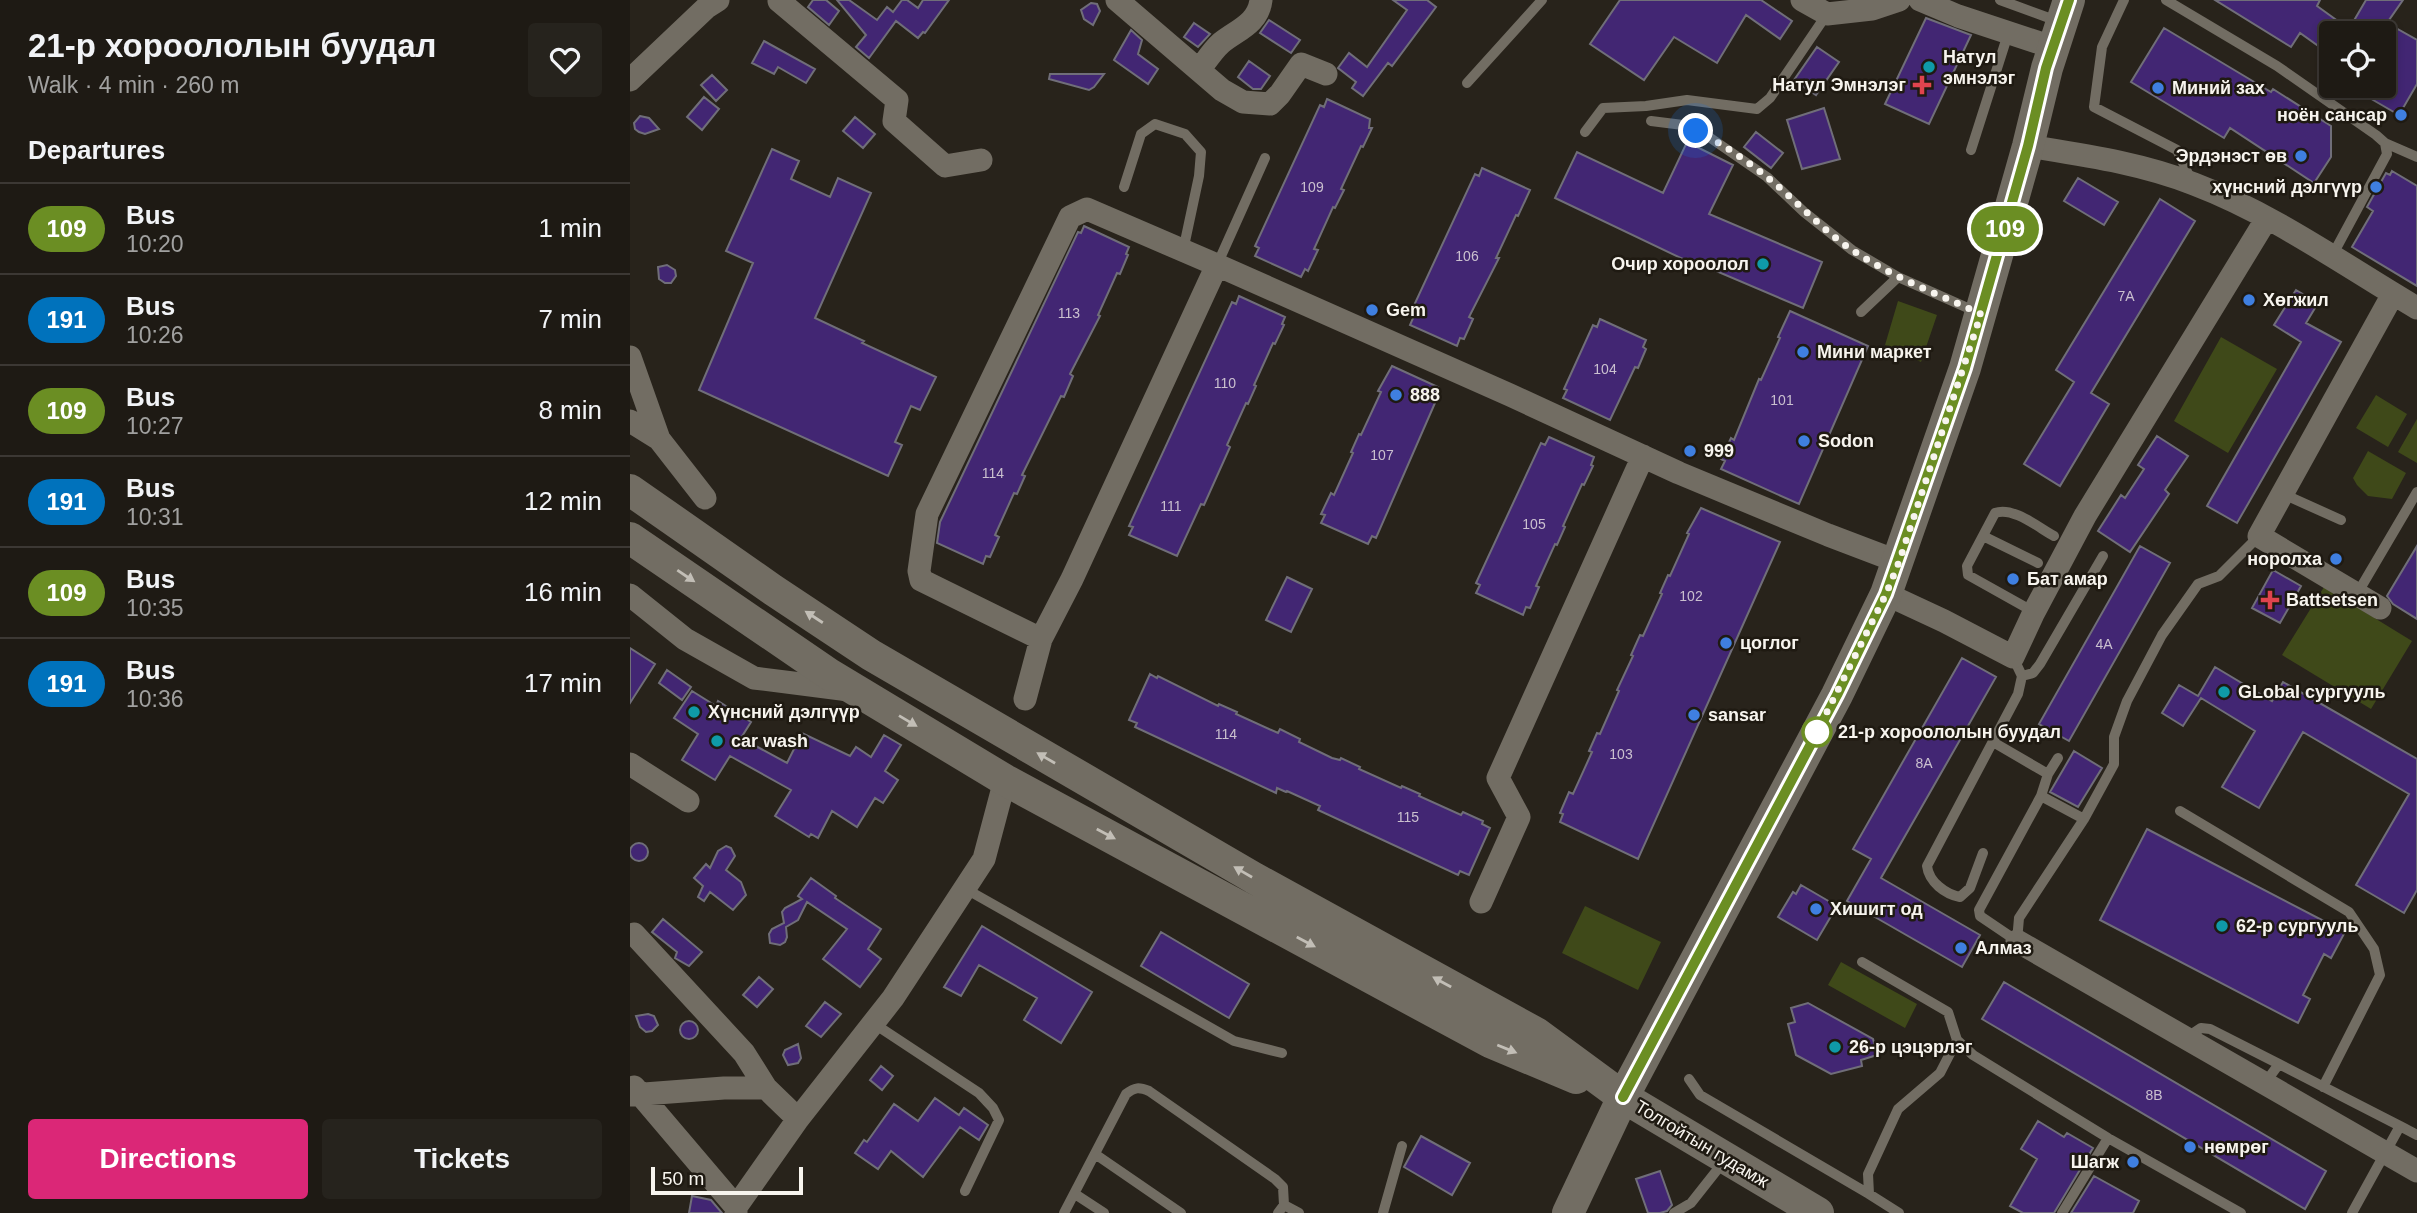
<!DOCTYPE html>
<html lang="en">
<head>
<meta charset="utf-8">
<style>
	:root { --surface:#1e1a14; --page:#26231d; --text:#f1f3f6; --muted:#a1a1a0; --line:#3c3834; --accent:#db2777 }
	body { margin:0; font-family:Arial,sans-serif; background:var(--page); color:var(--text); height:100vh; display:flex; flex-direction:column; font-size:26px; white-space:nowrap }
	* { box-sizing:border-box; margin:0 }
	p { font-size:23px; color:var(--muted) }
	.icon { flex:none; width:38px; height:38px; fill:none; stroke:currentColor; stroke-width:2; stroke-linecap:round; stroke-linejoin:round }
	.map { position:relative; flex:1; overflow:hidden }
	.details { display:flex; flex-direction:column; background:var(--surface); width:630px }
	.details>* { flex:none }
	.badge { padding:0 14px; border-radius:23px; font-size:24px; line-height:46px }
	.tools { position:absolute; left:1689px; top:21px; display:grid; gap:14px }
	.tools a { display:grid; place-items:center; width:77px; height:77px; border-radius:7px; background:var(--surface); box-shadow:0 4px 10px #0003,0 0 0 2px var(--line); font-size:35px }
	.scale { position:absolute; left:21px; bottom:18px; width:152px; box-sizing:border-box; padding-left:7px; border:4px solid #f7f4ee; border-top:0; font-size:19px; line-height:24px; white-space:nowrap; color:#f7f4ee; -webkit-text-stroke:5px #1f1a12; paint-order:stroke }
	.you { position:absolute; width:35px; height:35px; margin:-18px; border:5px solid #fff; border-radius:50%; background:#1a73e8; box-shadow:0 0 0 10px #1a73e833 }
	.map>.badge { position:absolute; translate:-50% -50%; box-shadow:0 0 0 4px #fff }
	h2 { padding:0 28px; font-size:26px; line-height:63px }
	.round { display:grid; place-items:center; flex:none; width:74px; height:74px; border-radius:7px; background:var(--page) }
	.summary { display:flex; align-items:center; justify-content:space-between; height:119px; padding:0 28px }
	h1 { font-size:33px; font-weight:700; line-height:52px }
	.cta { display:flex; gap:14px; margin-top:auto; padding:14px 28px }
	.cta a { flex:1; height:80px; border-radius:7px; background:var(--accent); color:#fff; font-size:28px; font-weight:700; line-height:80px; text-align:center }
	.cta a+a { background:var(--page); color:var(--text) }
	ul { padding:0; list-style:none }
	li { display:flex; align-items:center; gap:21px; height:91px; padding:0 28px; border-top:2px solid var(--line) }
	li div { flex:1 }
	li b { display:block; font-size:26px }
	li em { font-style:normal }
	li .badge { min-width:77px; font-weight:700; text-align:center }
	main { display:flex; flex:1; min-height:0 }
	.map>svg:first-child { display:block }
	.green { fill:#3f4919 }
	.building { fill:#422673; stroke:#706e79; stroke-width:2 }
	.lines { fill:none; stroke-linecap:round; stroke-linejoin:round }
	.lane { stroke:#726d63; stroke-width:10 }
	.street { stroke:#726d63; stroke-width:23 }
	.secondary { stroke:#726d63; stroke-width:32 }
	.oneway { fill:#c2beb6 }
	.line-casing { stroke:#fff; stroke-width:16 }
	.line { stroke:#6b8e23; stroke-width:10 }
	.walk { stroke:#f7f4ee; stroke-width:7; stroke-dasharray:0 12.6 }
	.culture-dot { fill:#0f9aa8; stroke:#1f1a12; stroke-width:2.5 }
	.health-dot { fill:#e0444e; stroke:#1f1a12; stroke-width:2.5 }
	.shop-dot { fill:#3f7fe0; stroke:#1f1a12; stroke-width:2.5 }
	.stop-dot { fill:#fff; stroke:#6b8e23; stroke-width:3.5 }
	.labels { text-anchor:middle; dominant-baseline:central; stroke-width:5; stroke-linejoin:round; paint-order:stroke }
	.number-label { font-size:14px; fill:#cac0cf }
	.poi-label { font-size:18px; font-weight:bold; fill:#f7f4ee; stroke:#1f1a12; text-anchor:start }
	.stop-label { font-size:18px; font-weight:bold; fill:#f7f4ee; stroke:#1f1a12; text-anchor:start }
	.street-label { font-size:18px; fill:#f7f4ee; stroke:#1f1a12 }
</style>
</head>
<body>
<main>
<section class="details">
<div class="summary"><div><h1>21-р хороололын буудал</h1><p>Walk · 4 min · 260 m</p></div><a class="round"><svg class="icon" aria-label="heart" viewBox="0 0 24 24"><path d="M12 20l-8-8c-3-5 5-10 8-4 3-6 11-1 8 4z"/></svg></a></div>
<h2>Departures</h2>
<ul>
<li><span class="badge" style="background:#6b8e23;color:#fff">109</span><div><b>Bus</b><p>10:20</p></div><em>1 min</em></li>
<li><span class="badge" style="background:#0072bc;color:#fff">191</span><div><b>Bus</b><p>10:26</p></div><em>7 min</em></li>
<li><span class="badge" style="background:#6b8e23;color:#fff">109</span><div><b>Bus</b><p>10:27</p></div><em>8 min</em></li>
<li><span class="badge" style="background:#0072bc;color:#fff">191</span><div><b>Bus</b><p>10:31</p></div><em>12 min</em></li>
<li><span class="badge" style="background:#6b8e23;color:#fff">109</span><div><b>Bus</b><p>10:35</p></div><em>16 min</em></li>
<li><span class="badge" style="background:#0072bc;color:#fff">191</span><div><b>Bus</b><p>10:36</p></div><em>17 min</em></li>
</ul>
<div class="cta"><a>Directions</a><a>Tickets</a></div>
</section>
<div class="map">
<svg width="1787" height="1213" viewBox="0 0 1787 1213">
	<rect width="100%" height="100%" fill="#28231b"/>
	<!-- green -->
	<path class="green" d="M1268 301 1307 315 1291 362 1255 345Z
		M1591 337 1647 369 1598 453 1544 421Z
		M1746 395 1777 414 1758 447 1726 428Z
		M1787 419V463L1768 452Z
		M1738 451 1776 473 1762 499 1738 496 1727 485 1723 478Z
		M1694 587 1782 641 1741 709 1652 655Z
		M955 906 1031 942 1008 990 932 953Z
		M1211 962 1287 1004 1275 1028 1198 985Z"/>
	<!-- building -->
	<path class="building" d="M183 0H196L209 11 199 25 178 7Z
		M207 0H219L247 20 257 7 263 12 272 0H277L288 8 293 0H319L295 33 293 32 288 38 266 21 239 58 226 47 236 35Z
		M763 0H797L806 7 762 66 758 63 733 96 722 88 726 82 708 68 719 53 737 67 777 10Z
		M990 0H1131L1162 21 1150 39 1116 15 1087 63 1044 37 1014 80 960 44Z
		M1585 0H1690L1687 6 1719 29 1736 0H1773L1757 23 1787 40V84L1769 115 1719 86H1754V33H1701V55L1670 33 1661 47Z
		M461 3 467 4 470 11 463 25 454 19 451 10Z
		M1296 18 1341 35 1299 124 1255 104Z
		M639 20 670 40 661 53 630 33Z
		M564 23 580 34 568 47 554 37Z
		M1534 28 1641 92 1643 89 1701 126V157L1684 183 1600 128 1594 138 1501 82Z
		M501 30 512 40 508 54 528 69 518 84 484 60Z
		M134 41 185 69 176 83 148 67 144 74 122 63Z
		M1187 47 1209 62 1186 95 1164 80Z
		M619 61 640 76 631 89H623L608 77Z
		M420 74H474L464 87 459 90 419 79Z
		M82 75 97 90 86 101 71 85Z
		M74 97 89 109 72 130 57 117Z
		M697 99 740 119 739 128H742L733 147 731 146 711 189 714 190 705 208 703 207 684 249 688 250 678 271 675 269 671 277 625 256 629 248 625 246 690 105 694 107Z
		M1194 108 1210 159 1172 169 1157 120Z
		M10 116 19 118 29 129 15 134 9 132 5 129 4 123Z
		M225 117 245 134 233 148 213 131Z
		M1126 132 1153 153 1141 168 1114 147Z
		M1057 142 1103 165 1079 214 1192 262 1173 308 1058 259 1057 261 925 198 947 152 1033 193Z
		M142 149 169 161 161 179 200 197 208 178 241 193 185 318 234 341 232 343 306 377 290 410 281 406 265 442 272 445 258 476 69 390 123 263 96 251Z
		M852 168 900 190 888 216 886 215 866 258H869L839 317 843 319 834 339 830 338 827 346 780 325 784 316 780 314 845 174 849 176Z
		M1762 171 1787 186V286L1722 247 1743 211 1737 207 1756 173 1760 175Z
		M1448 178 1488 202 1474 225 1434 201Z
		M1530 199 1565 221 1461 393 1479 404 1430 486 1394 464 1444 382 1426 370Z
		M454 226 499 247 496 254 498 255 490 274 487 273 468 315 470 316 440 374 443 376 434 397 431 396 392 475 395 476 387 494 384 493 365 535 369 537 360 557 356 556 353 564 307 543 310 522 448 232 451 233Z
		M37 265 45 270 46 276 41 283H35L29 279 28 267Z
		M1666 290 1688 303 1676 323 1711 342 1607 523 1577 506 1671 342 1644 325Z
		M609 296 655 317 652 324 654 325 645 344 643 343 624 385 626 386 618 404 616 403 597 445 600 447 574 505 571 504 547 556 499 535 503 527 499 526 602 302 606 304Z
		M1160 311 1238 346 1169 504 1091 469 1095 461 1091 459 1101 438 1104 440 1129 379 1131 380 1150 338 1148 337Z
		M970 319 1016 340 1013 347 1016 349 1008 368 1005 367 980 420 933 398 937 390 934 389 963 325 967 327Z
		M762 366 808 387 805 394 808 396 746 538 742 536 738 544 691 523 695 515 691 514 701 493 704 495 723 453 721 452 729 434 731 435 751 392 748 391Z
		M1527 436 1558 456 1535 490 1539 494 1500 552 1468 531 1491 495 1495 498 1514 469 1508 465Z
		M919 437 964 457 961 465 963 466 954 485 952 484 933 526 935 527 927 545 925 544 906 586 909 587 900 608 896 607 893 615 846 593 850 585 846 583 911 443 915 445Z
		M1071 508 1150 542 1008 859 930 822 933 814 930 813 939 792 943 794 962 752 959 751 967 733 970 734 989 691 987 690 1003 656 1001 655 1010 635 1013 636 1032 594 1030 593 1038 575 1040 576 1059 534 1057 533Z
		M1510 546 1540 563 1439 741 1409 724Z
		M1787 546V619L1763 604 1757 596Z
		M1643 570 1671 586 1650 623 1622 608Z
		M657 577 682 589 661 632 636 620Z
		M0 648 25 664 0 703Z
		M1332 658 1366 677 1251 878 1350 935 1332 967 1217 901 1241 859 1223 849Z
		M1585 667 1642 701 1653 682 1787 759V890L1774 913 1726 885 1779 794 1673 732 1629 808 1592 787 1625 731 1571 698 1553 726 1532 713 1549 685 1568 696Z
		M37 670 61 687 52 700 29 683Z
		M520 674 527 678 528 676 588 706 589 704 607 712 606 714 648 733 650 729 670 739 669 742 702 758 710 760 711 758 730 767 729 769 771 788 772 786 790 794 789 796 831 815 833 812 853 821 852 824 860 828 839 875 830 871 828 875 688 810 690 806 657 791 656 792 647 788 646 793 505 727 507 723 499 720Z
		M62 691 86 706 88 701 121 722 111 738 157 763 172 733 220 756 226 747 241 757 254 735 271 745 255 771 268 780 253 803 245 798 227 827 202 811 188 838 181 834 179 837 145 816 161 790 100 756 85 780 52 760 68 734 44 718Z
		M1444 751 1472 768 1448 807 1420 792Z
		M1517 829 1715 932 1701 958 1694 954 1673 995 1680 999 1668 1023 1470 920Z
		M0 852a9 9 0 1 1 18 0a9 9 0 1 1-18 0Z
		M96 846 101 848 105 856 96 870 111 882 116 895 103 910 80 892 74 901 68 897 73 886 64 878 76 864 80 868 88 851Z
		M181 878 206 896 205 898 251 929 238 949 251 959 230 987 193 959 217 929 177 902 168 920 156 927 157 937 155 942 150 945 140 943 139 934 142 929 154 923 152 912 155 908 172 899 168 896Z
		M1171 885 1207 906 1187 940 1148 917 1163 892 1166 894Z
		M33 919 72 952 59 966 45 958 47 952 22 932Z
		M352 926 462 992 431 1043 394 1020 407 998 349 965 331 996 314 987Z
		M531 932 619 984 599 1018 511 966Z
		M129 977 143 989 127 1007 113 995Z
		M1374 982 1696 1171 1675 1209 1352 1019Z
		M195 1002 211 1014 191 1037 176 1026Z
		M1178 1003 1243 1039 1247 1055 1231 1060 1232 1066 1201 1074 1166 1055 1158 1024 1165 1022 1161 1008Z
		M18 1014 24 1016 28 1025 22 1031 16 1032 10 1027 6 1016Z
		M50 1030a9 9 0 1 1 18 0a9 9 0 1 1-18 0Z
		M168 1044 171 1058 168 1063 158 1065 153 1055 155 1050Z
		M251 1066 263 1076 252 1090 240 1080Z
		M305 1098 329 1115 334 1108 358 1125 349 1140 330 1127 293 1177 261 1151 248 1169 225 1153 234 1140 237 1142 264 1104 288 1121Z
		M1408 1121 1434 1137 1437 1133 1463 1148 1424 1213H1393L1380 1206 1407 1159 1391 1149Z
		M791 1136 840 1163 822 1195 774 1167Z
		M1030 1171 1042 1205 1037 1211 1030 1213H1018L1006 1179Z
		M1464 1176 1509 1201 1503 1213H1441Z
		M62 1196 81 1200 92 1213H59Z"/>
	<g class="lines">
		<!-- lane -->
		<path class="lane" d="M1370 0 1430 22
			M1494 0 1472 47 1464 107 1547 150 1561 180
			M1536 0 1647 66 1746 135 1755 143 1757 154 1702 256
			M837 83 912 0
			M1021 121 1053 125 1079 137 1137 177 1174 212 1222 250 1268 277 1349 313
			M955 132 973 108 1016 106 1057 100 1127 109 1140 98 1197 14
			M1755 143 1787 157
			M1341 150 1378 34
			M494 187 511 134 525 124 555 134 571 152 569 176 553 251
			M587 265 635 158
			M1231 312 1268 277
			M1653 494 1711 520
			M1353 536 1408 563
			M1727 594 1787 492
			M1404 612 1338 575 1337 566 1365 513C1383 506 1409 528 1424 536
			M1392 676 1403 673 1410 664 1473 556
			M1363 742 1418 774
			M1411 796 1418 774 1428 758
			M1550 811 1719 912 1744 949 1750 975 1693 1087
			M1454 819 1411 796 1349 910 1350 916 1387 941 1389 918 1454 819 1484 764V737L1497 701 1532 635 1568 584 1589 576 1629 536
			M1353 853 1340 888 1330 897C1315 894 1299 882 1297 866L1388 694 1392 676 1383 657
			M334 888 604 1041 652 1053
			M1232 962 1318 1012 1327 1040 1343 1055 1478 1138 1611 1213
			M243 1023 349 1093 363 1108 369 1120 335 1191
			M1556 1038 1571 1028 1580 1029 1649 1064
			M1059 1079 1070 1095 1239 1194
			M1635 1083 1649 1064 1770 1126
			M465 1154 551 1213
			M445 1194 474 1213
			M434 1213 496 1094C505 1087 509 1087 519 1091L645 1179 653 1187 654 1205
			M648 1213 654 1205 669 1213
			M753 1213 772 1146
			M1044 1213 1061 1203 1095 1160
			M1269 1213 1239 1194 1238 1174 1268 1109 1310 1073 1327 1040
			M1432 1213 1478 1138
			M1722 1213 1770 1126 1787 1135"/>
		<!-- street -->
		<path class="street" d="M487 0 592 90 613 102 640 104 650 94 671 64 696 74
			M1172 0 1197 14 1242 9 1269 0
			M1290 0 1328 16 1422 47
			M149 1 267 100 264 121 315 166 351 160
			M570 69C576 61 583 50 591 43 607 30 628 24 631 0
			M0 80 77 7 88 0
			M1398 146C1453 155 1511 163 1564 184 1643 214 1714 265 1787 308
			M587 265 880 395 1049 473 1198 535 1269 562
			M0 357 29 439 75 498
			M0 421 29 439
			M1256 594 1314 621 1383 657 1404 612 1455 516 1637 218
			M0 595 55 639 124 678 219 690
			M1750 608 1629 536 1763 294
			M395 699 411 639 442 579 587 265 457 209 440 217 297 514 289 571 291 580 411 639
			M0 764 58 801
			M851 902 889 817 868 778 1013 456
			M4 934 114 1053 136 1088
			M1387 941 1787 1171
			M4 1087 106 1207
			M0 1095 94 1088H136L168 1119
			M106 1213V1207L168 1119 263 998 354 859 375 780"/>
		<!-- secondary -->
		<path class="secondary" d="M0 490 143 590 241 655 624 878 906 1033 993 1097 1188 1213
			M0 538 199 674 375 780 860 1042 946 1078
			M938 1213 993 1097 1207 695 1256 594 1335 368 1398 146 1417 68 1439 0"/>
	</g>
	<!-- one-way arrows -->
	<defs><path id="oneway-solid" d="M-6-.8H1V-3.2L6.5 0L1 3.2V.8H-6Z" transform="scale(1.75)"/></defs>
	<g class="oneway">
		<use href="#oneway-solid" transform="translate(56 576) rotate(34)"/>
		<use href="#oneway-solid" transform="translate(184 617) rotate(-147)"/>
		<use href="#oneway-solid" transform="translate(278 721) rotate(31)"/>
		<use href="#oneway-solid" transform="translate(416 758) rotate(-150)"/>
		<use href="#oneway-solid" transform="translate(476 834) rotate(28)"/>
		<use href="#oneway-solid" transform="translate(613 872) rotate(-150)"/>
		<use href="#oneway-solid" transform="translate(676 942) rotate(28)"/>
		<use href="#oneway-solid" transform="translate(812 982) rotate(-151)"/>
		<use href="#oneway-solid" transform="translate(877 1049) rotate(22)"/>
	</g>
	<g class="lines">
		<!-- line casing -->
		<g class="line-casing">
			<path id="line" d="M993 1097 1207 695 1256 594 1335 368 1398 146 1416 68 1439 0"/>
		</g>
		<!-- line -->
		<use href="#line" class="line"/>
		<!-- walk -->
		<path class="walk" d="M1066 131C1090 142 1116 160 1137 177 1166 200 1191 229 1222 250 1262 277 1308 294 1351 314L1269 562 1256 594 1187 732"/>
	</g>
	<!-- markers -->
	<g class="culture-dot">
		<circle cx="1299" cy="67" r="7"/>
		<circle cx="1133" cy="264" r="7"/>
		<circle cx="1594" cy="692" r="7"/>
		<circle cx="64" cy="712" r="7"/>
		<circle cx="87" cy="741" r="7"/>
		<circle cx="1592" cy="926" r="7"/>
		<circle cx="1205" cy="1047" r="7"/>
	</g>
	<g class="health-dot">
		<path d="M1288.5 74.5h7v7h7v7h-7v7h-7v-7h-7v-7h7z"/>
		<path d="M1636.5 589.5h7v7h7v7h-7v7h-7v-7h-7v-7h7z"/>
	</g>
	<g class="shop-dot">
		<circle cx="1528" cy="88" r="7"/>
		<circle cx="1771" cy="115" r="7"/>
		<circle cx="1671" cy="156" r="7"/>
		<circle cx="1746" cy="187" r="7"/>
		<circle cx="1619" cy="300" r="7"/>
		<circle cx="742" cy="310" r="7"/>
		<circle cx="1173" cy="352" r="7"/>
		<circle cx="766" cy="395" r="7"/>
		<circle cx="1174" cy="441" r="7"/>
		<circle cx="1060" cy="451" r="7"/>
		<circle cx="1706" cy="559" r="7"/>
		<circle cx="1383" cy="579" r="7"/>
		<circle cx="1096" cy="643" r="7"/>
		<circle cx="1064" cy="715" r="7"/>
		<circle cx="1186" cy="909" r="7"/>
		<circle cx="1331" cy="948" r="7"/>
		<circle cx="1560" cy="1147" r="7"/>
		<circle cx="1503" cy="1162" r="7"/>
	</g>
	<circle class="stop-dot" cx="1187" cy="732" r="14"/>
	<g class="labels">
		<!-- number labels -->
		<g class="number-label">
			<text x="682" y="187">109</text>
			<text x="837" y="256">106</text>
			<text x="1496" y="296">7А</text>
			<text x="439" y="313">113</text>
			<text x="975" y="369">104</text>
			<text x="595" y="383">110</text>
			<text x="1152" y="400">101</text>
			<text x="752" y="455">107</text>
			<text x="363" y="473">114</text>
			<text x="541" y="506">111</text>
			<text x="904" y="524">105</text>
			<text x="1061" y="596">102</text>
			<text x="1474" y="644">4А</text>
			<text x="596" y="734">114</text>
			<text x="991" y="754">103</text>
			<text x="1294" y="763">8А</text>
			<text x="778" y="817">115</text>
			<text x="1524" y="1095">8В</text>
		</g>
		<!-- poi labels -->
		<g class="poi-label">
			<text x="1313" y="57">Натул<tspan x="1313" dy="21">эмнэлэг</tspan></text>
			<text x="1276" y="85" text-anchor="end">Натул Эмнэлэг</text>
			<text x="1542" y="88">Миний зах</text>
			<text x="1757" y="115" text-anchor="end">ноён сансар</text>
			<text x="1657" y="156" text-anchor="end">Эрдэнэст өв</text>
			<text x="1732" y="187" text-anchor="end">хүнсний дэлгүүр</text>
			<text x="1119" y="264" text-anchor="end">Очир хороолол</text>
			<text x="1633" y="300">Хөгжил</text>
			<text x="756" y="310">Gem</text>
			<text x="1187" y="352">Мини маркет</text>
			<text x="780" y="395">888</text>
			<text x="1188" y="441">Sodon</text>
			<text x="1074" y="451">999</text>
			<text x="1692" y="559" text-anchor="end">норолха</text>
			<text x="1397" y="579">Бат амар</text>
			<text x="1656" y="600">Battsetsen</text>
			<text x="1110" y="643">цоглог</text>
			<text x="1608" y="692">GLobal сургууль</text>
			<text x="78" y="712">Хүнсний дэлгүүр</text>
			<text x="1078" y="715">sansar</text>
			<text x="101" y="741">car wash</text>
			<text x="1200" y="909">Хишигт од</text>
			<text x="1606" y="926">62-р сургууль</text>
			<text x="1345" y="948">Алмаз</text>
			<text x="1219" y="1047">26-р цэцэрлэг</text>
			<text x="1574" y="1147">нөмрөг</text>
			<text x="1489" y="1162" text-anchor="end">Шагж</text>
		</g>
		<!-- stop labels -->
		<g class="stop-label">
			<text x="1208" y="732">21-р хороололын буудал</text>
		</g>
		<!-- street labels -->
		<g class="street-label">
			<text transform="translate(1072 1144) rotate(31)">Толгойтын гудамж</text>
		</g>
	</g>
</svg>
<div class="tools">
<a><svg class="icon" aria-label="locate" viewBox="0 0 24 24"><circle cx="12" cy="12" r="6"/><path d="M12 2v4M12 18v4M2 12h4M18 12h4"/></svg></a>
</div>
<div class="scale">50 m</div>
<div class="you" style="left:1066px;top:131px"></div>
<b class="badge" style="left:1375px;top:229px;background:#6b8e23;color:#fff">109</b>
</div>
</main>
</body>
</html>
